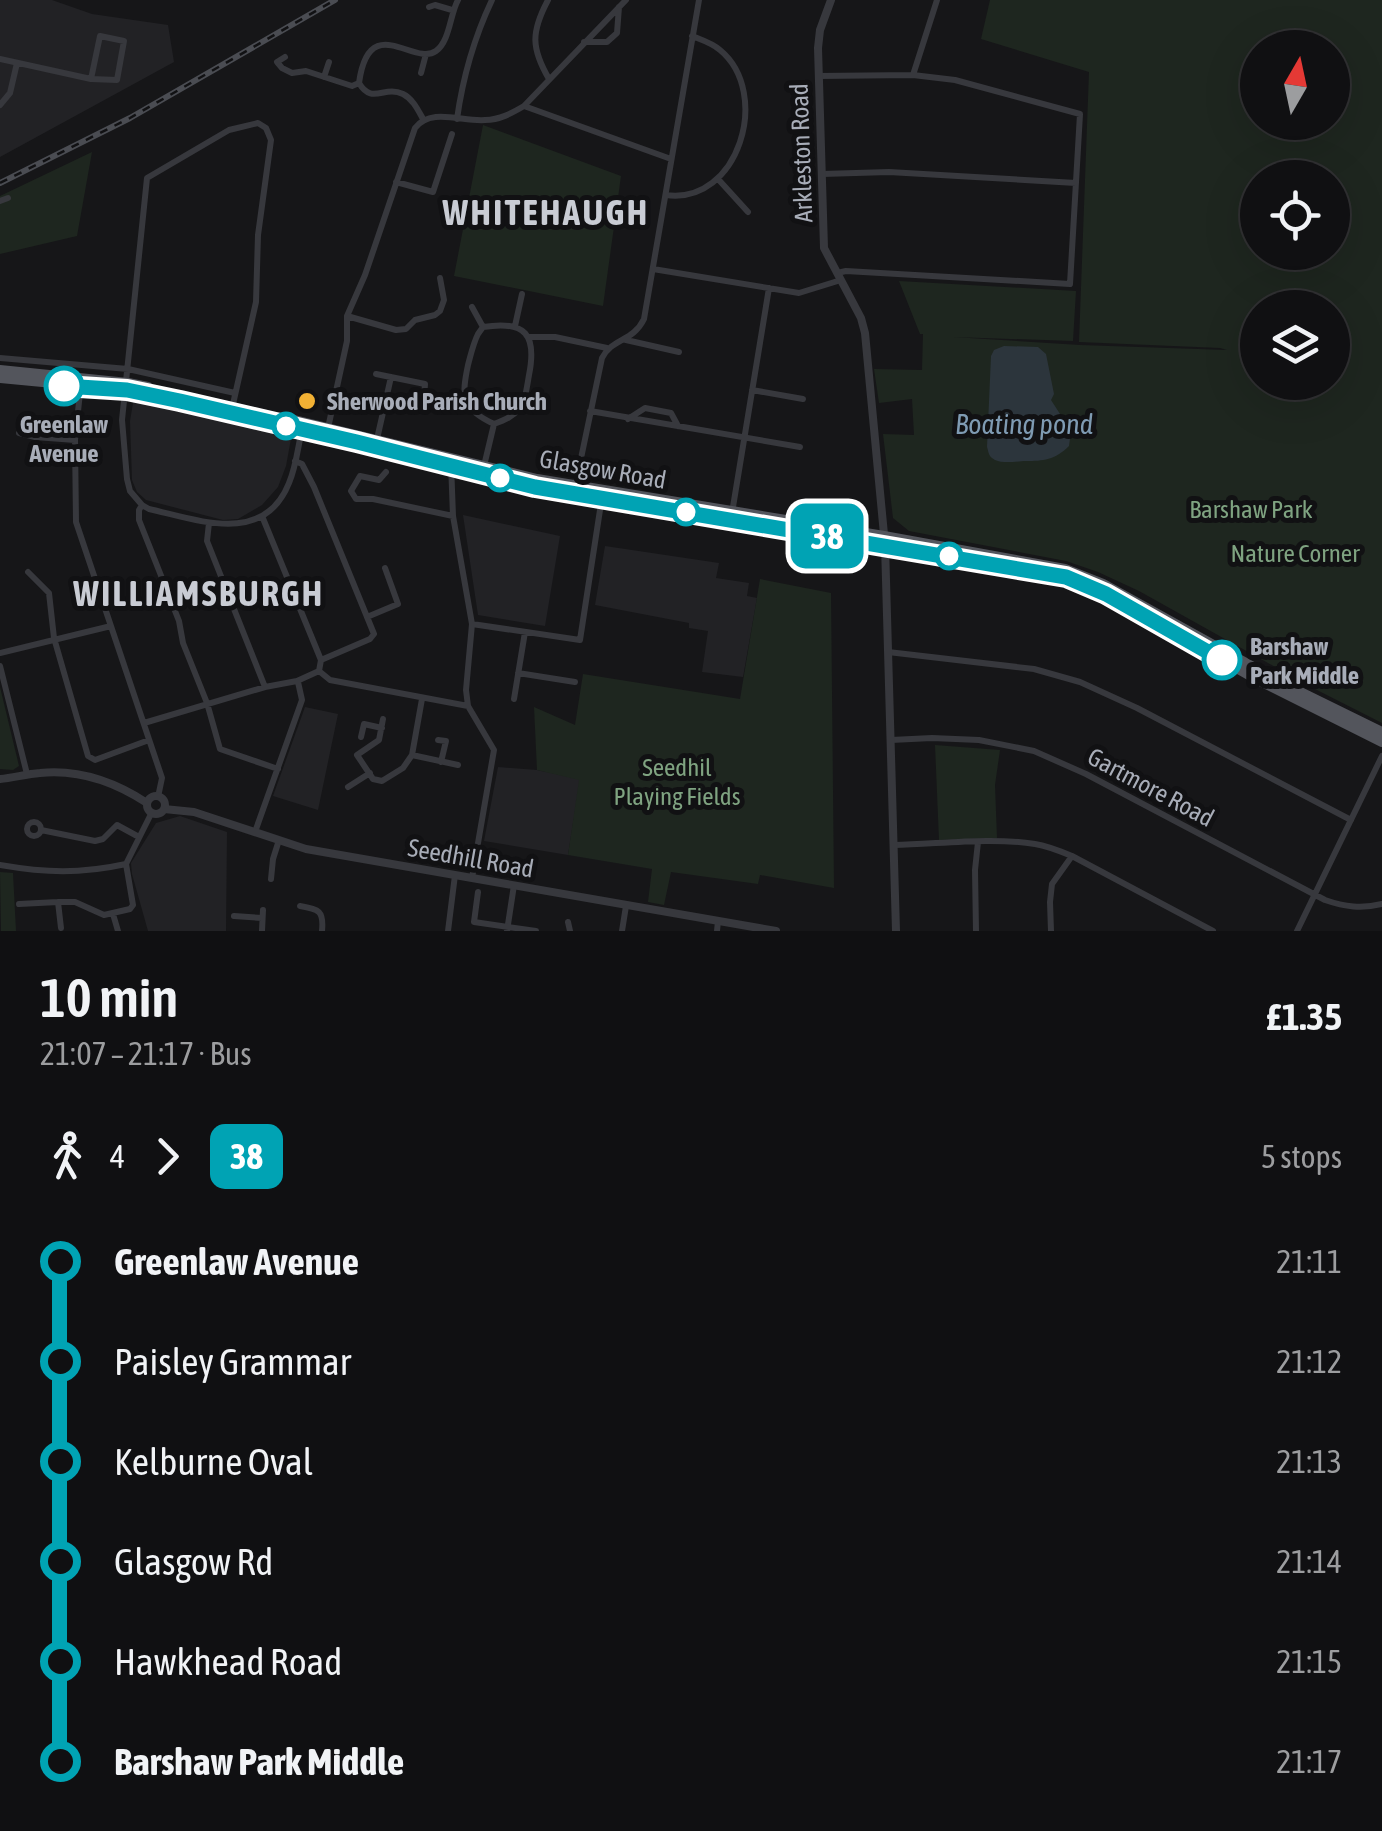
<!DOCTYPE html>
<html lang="en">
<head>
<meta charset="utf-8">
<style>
	:root { --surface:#101012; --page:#19191b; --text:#f1f3f6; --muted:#9c9d9f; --line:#303032 }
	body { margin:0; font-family:"Asap Condensed",sans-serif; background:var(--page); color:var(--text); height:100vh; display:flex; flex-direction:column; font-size:38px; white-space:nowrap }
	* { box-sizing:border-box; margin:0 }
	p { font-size:32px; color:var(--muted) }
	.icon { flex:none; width:55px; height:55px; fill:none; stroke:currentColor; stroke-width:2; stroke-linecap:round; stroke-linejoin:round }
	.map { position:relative; height:931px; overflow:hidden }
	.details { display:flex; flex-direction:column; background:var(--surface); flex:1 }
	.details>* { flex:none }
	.badge { padding:0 20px; border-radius:15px; font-size:35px; line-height:65px }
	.needle { width:65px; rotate:9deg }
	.controls { position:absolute; left:1240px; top:30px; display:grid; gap:20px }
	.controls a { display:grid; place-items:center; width:110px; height:110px; border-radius:50%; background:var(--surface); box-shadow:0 10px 40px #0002,0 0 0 2px var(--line); font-size:50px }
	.map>.badge { position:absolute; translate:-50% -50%; box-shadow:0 0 0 5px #fff }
	.legs { display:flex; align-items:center; gap:15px; height:110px; padding:0 40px; font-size:32px }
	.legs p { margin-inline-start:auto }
	.overview { display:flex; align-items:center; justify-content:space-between; height:170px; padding:0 40px }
	h1 { font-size:55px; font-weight:600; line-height:75px }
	ul { padding:0 40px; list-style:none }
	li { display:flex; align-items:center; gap:35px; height:100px; font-size:38px }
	li i { display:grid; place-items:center; width:15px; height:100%; margin:0 12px; background:currentColor }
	li i::after { content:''; width:25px; height:25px; margin:-12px; border:8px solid; border-radius:50%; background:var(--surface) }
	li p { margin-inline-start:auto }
	li:first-child i { background:linear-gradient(#0000 50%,currentColor 0) }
	li:last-child i { background:linear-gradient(currentColor 50%,#0000 0) }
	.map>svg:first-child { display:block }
	.built { fill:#222225 }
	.green { fill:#1e261f; fill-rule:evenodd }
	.water { fill:#2c353c }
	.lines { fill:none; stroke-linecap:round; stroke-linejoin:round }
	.minor { stroke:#37383d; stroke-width:6 }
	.tertiary { stroke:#37383d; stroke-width:8 }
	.primary { stroke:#53555c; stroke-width:10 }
	.rail-casing { stroke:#4a4c52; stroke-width:6 }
	.rail { stroke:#111113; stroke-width:2.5; stroke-dasharray:8; stroke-linecap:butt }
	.line-1-casing { stroke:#fff; stroke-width:22 }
	.line-1 { stroke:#00a3b4; stroke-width:15 }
	.stop-1-dot { fill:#fff; stroke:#00a3b4; stroke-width:5 }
	.poi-dot { fill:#f2b134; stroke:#111113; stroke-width:4 }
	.labels { text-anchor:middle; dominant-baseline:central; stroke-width:10; stroke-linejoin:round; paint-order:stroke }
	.street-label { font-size:25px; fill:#a8adb8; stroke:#111113 }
	.poi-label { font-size:25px; font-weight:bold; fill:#a8adb8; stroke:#111113; text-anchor:start }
	.stop-label { font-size:25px; font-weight:bold; fill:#a8adb8; stroke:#111113 }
	.park-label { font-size:25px; fill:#7fa381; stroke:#111113 }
	.water-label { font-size:28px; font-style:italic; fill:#7f9bb3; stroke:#111113 }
	.district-label { font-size:35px; font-weight:bold; letter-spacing:2.5px; fill:#c9ccd4; stroke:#111113 }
</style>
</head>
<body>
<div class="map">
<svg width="1382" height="931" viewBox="0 0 1382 931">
	<rect width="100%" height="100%" fill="#161618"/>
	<!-- built -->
	<path class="built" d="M0 0H52L92 14 168 25 174 62 0 157Z
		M134 397 292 433 286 466 278 487 262 505 238 519 223 520 146 500 137 492 132 480 130 421Z
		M463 515 560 536 545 626 478 615Z
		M605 546 719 563 716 578 749 583 747 596 757 598 743 677 702 672 708 631 689 628V623L595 605Z
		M305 707 338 714 318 810 273 796Z
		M498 767 537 770 580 779 568 855 484 841Z
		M180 816 227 832 226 931H148L132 874 131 863 156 823Z"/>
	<!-- green -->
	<path class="green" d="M990 0H1382V723L1313 688 1139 591 1098 572 1066 561 909 531 893 518 883 434 914 435 912 399 879 403 874 369 922 370 923 334H920L899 281 1076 291 1073 341 953 337 1080 345 1227 350 1220 348 1079 342 1089 72 981 39ZM1258 48H1332V122H1258ZM1258 178H1332V252H1258ZM1258 308H1332V382H1258Z
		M483 125 621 176 603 306 454 276Z
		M92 152 77 236 0 254V196Z
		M760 579 831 593 834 888 760 875 758 884 671 872 664 905 648 902 652 869 568 855 579 780 537 770 534 707 575 725 583 674 740 699Z
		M0 687 19 766 13 770 0 769Z
		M935 745 1000 750 995 785 997 838 939 840Z
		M0 872 13 873 16 931H1Z"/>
	<!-- water -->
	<path class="water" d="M1004 346 1038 347 1046 354 1054 394 1051 400 1071 431 1069 446C1055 460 1043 461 1026 461 1018 461 1004 464 995 460 988 456 989 453 987 447L991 356 994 350Z"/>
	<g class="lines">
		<!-- minor -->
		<path class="minor" d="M548 0C531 32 531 48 549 79
			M429 7 435 5 452 10
			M584 42H607L617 33 619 7
			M285 57 277 62 282 68 292 73 306 71 352 86 359 83
			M0 59 91 79 117 80 124 41 100 36 91 79
			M421 73 426 54
			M913 75 937 0
			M818 76 913 75 955 80 1080 114 1070 284 846 271 837 273
			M324 77 329 62
			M0 105 10 93 17 63
			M524 106 671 159
			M423 119C418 110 413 99 403 94 384 85 372 105 359 83 369 10 414 67 436 51 450 41 450 14 458 0
			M457 119C463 76 474 38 492 0
			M822 174 889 172 1076 183
			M718 179 748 212
			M396 182 433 192 452 134
			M666 195C739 205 772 93 720 50 712 43 702 40 692 36
			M0 201 8 198
			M653 269 799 293 841 280
			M472 307 483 327
			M347 316 396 330 406 329 415 320 435 315 440 311 444 300 440 278
			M515 326 522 294
			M529 337H555L607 348
			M626 340 679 352
			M0 358 128 369 235 393
			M376 374 425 384 424 398
			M81 383 75 440 76 522 162 778 158 797
			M752 390 803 399
			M590 411 800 447
			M231 413 256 302 258 235 271 140 266 128 258 123 229 130 147 178 122 420 127 479 130 491 142 505 139 510V520L179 621 183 643 207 703 220 749 278 769
			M628 419 645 408 671 413 678 426
			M328 428 347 341V316L365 275 415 128C431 107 462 122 485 120 500 120 512 113 524 106L626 0
			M19 433 35 437 75 440
			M377 439 391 377
			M295 461 302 464 314 487 374 634 370 639 321 660
			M451 463 453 516 472 624 466 690 468 706 494 750 472 878
			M484 466 494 424C505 420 514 416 521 407 526 398 527 386 529 375 537 335 526 320 483 327L478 334C473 344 471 354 468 365 461 398 462 409 494 424
			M386 472 379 480 360 476 351 491 356 499H373L453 516
			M575 487 602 358C612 338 633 342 644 319L699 0
			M142 505 149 509C198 520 264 546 289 483 296 467 298 447 302 429
			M732 513 769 288
			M262 516 321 660 319 671
			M209 523 207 541 265 687
			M28 572 49 593 54 638 88 756 95 760 149 740
			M367 617 398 604 385 568
			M472 624 580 640 602 497
			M888 652 1034 669 1080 682 1137 708 1351 820
			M0 653 111 626
			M0 666 27 774
			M319 671 330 680 468 706
			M518 673 575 682
			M514 699 525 632
			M383 719 379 740 357 755 373 779 382 781 403 768 412 755 422 699
			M144 723 265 687 297 681 319 671
			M361 737 364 724 382 728
			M438 740 446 741 441 762
			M891 740 932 738 979 740 1034 751 1086 774 1325 900C1345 907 1362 909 1382 904
			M412 755 458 765
			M348 787 370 773
			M27 829a7 7 0 1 1 14 0a7 7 0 1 1-14 0Z
			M41 830 95 841 103 839 117 825 139 837
			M255 832 302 700 298 682
			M894 845C940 844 990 837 1035 844 1048 846 1060 851 1072 856L1213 931
			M0 865C46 873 80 874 126 864
			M271 879 273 859 279 840
			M478 892 474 922 536 931
			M19 904 58 902
			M300 906C319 909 324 911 322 931
			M113 914 118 931
			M234 916 262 918
			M568 922 570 931
			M61 928 58 902H75L104 915 130 909 133 905 126 864 151 814
			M262 931 263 910
			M448 931 455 875
			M507 931 514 885
			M622 931 626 906
			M717 931 718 921
			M976 931 975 870 978 842
			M1051 931 1050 902 1052 884 1072 856
			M1297 931 1382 756"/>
		<!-- tertiary -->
		<path class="tertiary" d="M831 0 820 30 818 48 824 248 861 318 865 333 885 545 896 931
			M0 779C13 778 26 774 40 773 79 769 115 782 147 803
			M147 805a9 9 0 1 1 18 0a9 9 0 1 1-18 0Z
			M164 809 194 812 306 849 776 931"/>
		<!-- primary -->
		<path class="primary" d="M0 370 128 383 148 387
			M0 378 127 390 326 434 535 487 1067 577 1106 594 1254 678 1382 742
			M286 418 537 479 884 536 1065 569 1103 584 1284 684 1382 732"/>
		<!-- rail casing -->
		<g class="rail-casing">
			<path id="rail" d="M0 183 130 118 335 0"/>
		</g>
		<!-- rail -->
		<use href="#rail" class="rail"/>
	</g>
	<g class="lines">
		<!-- line-1 casing -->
		<g class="line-1-casing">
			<path id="line-1" d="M64 386 127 390 180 401 357 442 535 487 1066 577 1106 594 1222 660"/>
		</g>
		<!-- line-1 -->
		<use href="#line-1" class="line-1"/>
	</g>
	<!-- markers -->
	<g class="stop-1-dot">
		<circle cx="64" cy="386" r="18"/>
		<circle cx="286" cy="426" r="12"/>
		<circle cx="500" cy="478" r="12"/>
		<circle cx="686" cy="512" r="12"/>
		<circle cx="949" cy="556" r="12"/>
		<circle cx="1222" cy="660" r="18"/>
	</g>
	<circle class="poi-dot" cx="307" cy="401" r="10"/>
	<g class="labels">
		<!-- street labels -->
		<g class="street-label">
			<text transform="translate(801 153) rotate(-92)">Arkleston Road</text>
			<text transform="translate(603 469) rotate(10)">Glasgow Road</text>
			<text transform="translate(1151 787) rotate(28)">Gartmore Road</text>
			<text transform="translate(471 858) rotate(10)">Seedhill Road</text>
		</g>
		<!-- poi labels -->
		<g class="poi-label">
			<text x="327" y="401">Sherwood Parish Church</text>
		</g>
		<!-- stop labels -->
		<g class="stop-label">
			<text x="64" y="424">Greenlaw<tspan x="64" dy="29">Avenue</tspan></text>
			<text x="1250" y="646" text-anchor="start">Barshaw<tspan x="1250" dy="29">Park Middle</tspan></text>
		</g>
		<!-- park labels -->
		<g class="park-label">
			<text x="1251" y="509">Barshaw Park</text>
			<text x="1295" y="553">Nature Corner</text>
			<text x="677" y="767">Seedhil<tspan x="677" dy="29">Playing Fields</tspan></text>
		</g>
		<!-- water labels -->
		<g class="water-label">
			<text x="1024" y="424">Boating pond</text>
		</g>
		<!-- district labels -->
		<g class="district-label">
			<text x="546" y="212">WHITEHAUGH</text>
			<text x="199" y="593">WILLIAMSBURGH</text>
		</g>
	</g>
</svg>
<div class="controls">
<a><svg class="needle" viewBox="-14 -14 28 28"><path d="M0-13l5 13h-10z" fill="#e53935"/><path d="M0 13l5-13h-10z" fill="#9c9d9f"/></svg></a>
<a><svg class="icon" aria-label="locate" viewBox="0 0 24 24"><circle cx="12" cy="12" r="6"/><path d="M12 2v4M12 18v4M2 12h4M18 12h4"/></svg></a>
<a><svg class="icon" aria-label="layers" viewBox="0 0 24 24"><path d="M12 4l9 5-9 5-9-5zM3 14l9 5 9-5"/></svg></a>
</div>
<b class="badge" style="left:827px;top:536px;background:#00a3b4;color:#fff">38</b>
</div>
<section class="details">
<div class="overview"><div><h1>10 min</h1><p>21:07 – 21:17 · Bus</p></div><b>£1.35</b></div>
<div class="legs"><svg class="icon" aria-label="walk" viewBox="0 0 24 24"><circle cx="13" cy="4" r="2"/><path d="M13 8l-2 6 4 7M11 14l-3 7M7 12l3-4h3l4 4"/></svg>4<svg class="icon" aria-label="forward" viewBox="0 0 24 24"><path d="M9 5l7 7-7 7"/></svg><b class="badge" style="background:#00a3b4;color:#fff">38</b><p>5 stops</p></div>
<ul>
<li><i style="color:#00a3b4"></i><b>Greenlaw Avenue</b><p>21:11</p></li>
<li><i style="color:#00a3b4"></i><span>Paisley Grammar</span><p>21:12</p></li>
<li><i style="color:#00a3b4"></i><span>Kelburne Oval</span><p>21:13</p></li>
<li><i style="color:#00a3b4"></i><span>Glasgow Rd</span><p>21:14</p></li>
<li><i style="color:#00a3b4"></i><span>Hawkhead Road</span><p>21:15</p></li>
<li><i style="color:#00a3b4"></i><b>Barshaw Park Middle</b><p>21:17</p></li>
</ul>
</section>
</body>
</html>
